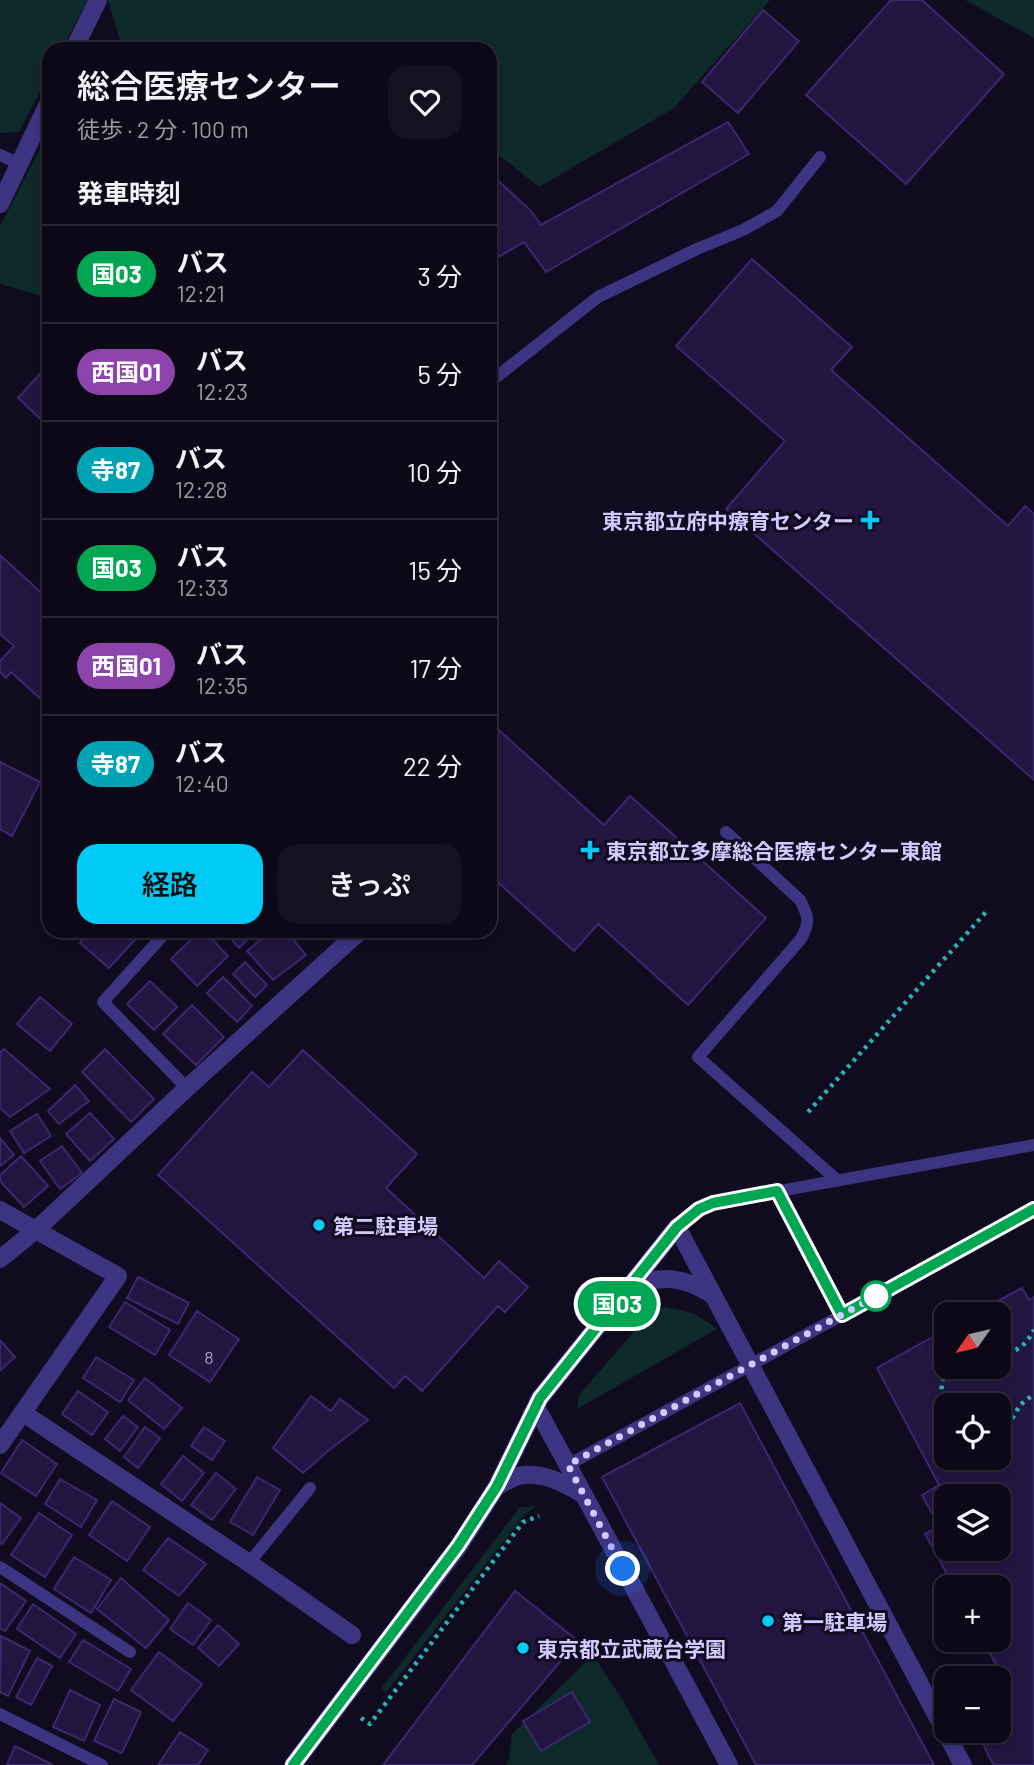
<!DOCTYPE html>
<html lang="ja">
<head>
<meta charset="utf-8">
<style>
	:root { --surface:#0c0817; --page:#151120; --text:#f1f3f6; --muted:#9a9aa1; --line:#2c2936; --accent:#00caf5 }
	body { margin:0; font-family:Barlow,"Noto Sans JP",sans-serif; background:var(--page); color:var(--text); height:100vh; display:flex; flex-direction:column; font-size:26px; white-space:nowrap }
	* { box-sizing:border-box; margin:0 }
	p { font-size:23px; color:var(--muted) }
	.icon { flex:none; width:38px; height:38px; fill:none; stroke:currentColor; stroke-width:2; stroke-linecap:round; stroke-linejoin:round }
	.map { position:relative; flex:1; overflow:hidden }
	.details { position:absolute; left:42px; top:42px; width:455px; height:896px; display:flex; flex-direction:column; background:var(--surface); border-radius:21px; box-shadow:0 4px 10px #0003,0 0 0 2px var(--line) }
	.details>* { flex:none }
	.badge { padding:0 14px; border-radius:23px; font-size:24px; line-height:46px }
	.needle { width:46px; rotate:236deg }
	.fabs { position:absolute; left:934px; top:1302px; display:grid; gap:14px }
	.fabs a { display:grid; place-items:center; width:77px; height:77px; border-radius:14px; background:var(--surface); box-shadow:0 4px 10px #0003,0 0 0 2px var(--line); font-size:35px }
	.you { position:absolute; width:35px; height:35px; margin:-18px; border:5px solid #fff; border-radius:50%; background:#1a73e8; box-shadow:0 0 0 10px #1a73e833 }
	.map>.badge { position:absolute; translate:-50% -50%; box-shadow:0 0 0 4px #fff }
	h2 { padding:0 35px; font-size:26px; line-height:63px }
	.round { display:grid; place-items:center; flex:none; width:74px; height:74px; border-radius:21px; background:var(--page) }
	.summary { display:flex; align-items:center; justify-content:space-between; height:119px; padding:0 35px }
	h1 { font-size:33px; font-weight:600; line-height:52px }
	.primary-button { display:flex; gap:14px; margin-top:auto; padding:14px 35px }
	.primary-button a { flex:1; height:80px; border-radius:21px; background:var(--accent); color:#111; font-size:28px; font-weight:600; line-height:80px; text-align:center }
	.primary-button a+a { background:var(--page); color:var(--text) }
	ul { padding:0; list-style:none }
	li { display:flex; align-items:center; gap:21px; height:98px; padding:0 35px; border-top:2px solid var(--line) }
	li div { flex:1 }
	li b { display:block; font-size:26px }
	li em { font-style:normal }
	li .badge { min-width:77px; font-weight:700; text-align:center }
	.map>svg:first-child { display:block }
	.green { fill:#0e292a }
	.building { fill:#221641; stroke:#3a276f; stroke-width:2; fill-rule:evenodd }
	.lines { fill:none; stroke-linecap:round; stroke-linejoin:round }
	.path { stroke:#27b4b6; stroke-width:4.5; stroke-dasharray:3.5 5; stroke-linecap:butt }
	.service { stroke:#3c3381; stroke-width:12 }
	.minor { stroke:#3c3381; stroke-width:18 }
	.tertiary { stroke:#3c3381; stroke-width:18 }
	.line-casing { stroke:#fff; stroke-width:16 }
	.line { stroke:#00a651; stroke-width:10 }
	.walk { stroke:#d4caff; stroke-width:7; stroke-dasharray:0 12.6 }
	.poi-dot { fill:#00caf5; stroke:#100b1f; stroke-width:2.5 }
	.stop-dot { fill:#fff; stroke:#00a651; stroke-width:3.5 }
	.labels { text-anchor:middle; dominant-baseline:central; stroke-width:6; stroke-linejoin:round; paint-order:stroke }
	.number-label { font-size:18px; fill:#a89dd0 }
	.poi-label { font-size:21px; font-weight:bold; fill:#d4caff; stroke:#100b1f; text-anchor:start }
</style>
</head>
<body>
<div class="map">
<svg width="1034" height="1765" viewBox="0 0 1034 1765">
	<rect width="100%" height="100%" fill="#100b1f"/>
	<!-- green -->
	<path class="green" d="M0 0H88L62 49H49V75L19 132 0 133Z
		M108 0H770L674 108 539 187 490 148V49H133L121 43Z
		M965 0H1034V38Z
		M49 132V288L42 296 0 284V226Z
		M664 1307C690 1311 696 1313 717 1329L577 1409 579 1395 650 1313Z
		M536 1506 524 1515 386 1693 381 1689 520 1507Z
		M593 1655 622 1699 659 1765H506L509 1759 512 1734Z"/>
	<!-- building -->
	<path class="building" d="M891 0H922L1004 74 906 184 806 95Z
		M763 10 799 41 738 113 702 82Z
		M728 122 749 154 546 272 524 242 490 262V173L531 211 541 225Z
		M752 259 852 347 831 370 1008 526 1025 506 1034 514V780L726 509 785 441 676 346Z
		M48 365 49 366V427L18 398Z
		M0 555 49 600V697L44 702 11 672 6 678 0 672V661L14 646 0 634Z
		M490 722 604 825 630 796 766 918 688 1005 598 924 574 951 490 875Z
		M0 762 40 782 12 836 0 829Z
		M90 931H139L141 933 109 968 80 943Z
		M200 931H204L228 956 197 986 171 959Z
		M224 931H256L239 948Z
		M271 931H295L290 936 306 955 273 980 247 951Z
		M245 962 267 985 255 997 233 974Z
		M223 977 252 1006 237 1022 207 993Z
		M150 981 177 1007 154 1030 127 1004Z
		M40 997 72 1024 50 1051 17 1024Z
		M192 1005 224 1037 196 1065 163 1034Z
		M4 1049 50 1089 10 1117 0 1108V1053Z
		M105 1049 154 1099 131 1122 82 1072Z
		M303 1050 417 1154 386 1188 484 1278 499 1261 528 1287 505 1312 498 1306 422 1391 405 1376 394 1388 158 1175 252 1072 269 1087Z
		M75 1085 89 1101 59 1124 48 1111Z
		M90 1113 114 1139 90 1161 66 1134Z
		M37 1114 51 1136 24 1153 10 1131Z
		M0 1138 14 1155 0 1166Z
		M62 1146 82 1173 60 1189 40 1161Z
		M21 1156 48 1186 24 1207 0 1181V1175Z
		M138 1277 189 1303 178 1324 127 1298Z
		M1022 1288 1029 1300 1034 1297V1765H994L988 1755 978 1731H999V1686L1008 1687 983 1640H999V1587H954L925 1534 939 1526 922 1495 939 1485 877 1368 947 1329V1367H999V1314H974ZM947 1405H999V1458H947ZM947 1496H999V1549H947Z
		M125 1302 170 1330 155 1355 109 1327Z
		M197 1311 239 1339 210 1382 169 1355Z
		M0 1340 15 1357 0 1371Z
		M96 1357 134 1380 120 1402 83 1378Z
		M145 1378 182 1408 164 1429 128 1400Z
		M78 1391 108 1412 92 1435 62 1414Z
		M311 1396 331 1411 340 1399 368 1420 328 1451 303 1473 273 1448Z
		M740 1403 934 1765H756L602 1477Z
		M123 1416 138 1427 120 1451 105 1439Z
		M145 1427 160 1438 138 1468 124 1457Z
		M204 1427 225 1441 212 1460 191 1446Z
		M22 1440 57 1464 36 1496 1 1473Z
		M183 1456 204 1473 182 1501 161 1484Z
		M216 1473 236 1489 212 1520 191 1505Z
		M257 1477 280 1490 253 1535 230 1522Z
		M60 1479 97 1500 81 1527 45 1504Z
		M112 1501 150 1527 127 1561 89 1535Z
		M0 1503 21 1518 2 1544 0 1543Z
		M39 1513 72 1535 45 1577 11 1555Z
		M168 1538 206 1564 179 1596 143 1570Z
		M74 1557 111 1580 91 1613 54 1589Z
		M121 1578 169 1620 146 1648 97 1609Z
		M0 1583 26 1601 5 1631 0 1628Z
		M515 1591 578 1641 472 1765H383Z
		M188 1603 211 1620 193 1645 170 1629Z
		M33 1604 76 1634 60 1658 17 1629Z
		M218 1625 239 1644 219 1666 198 1648Z
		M1 1636 30 1651 8 1696 0 1692Z
		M83 1640 131 1669 118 1691 69 1662Z
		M159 1652 202 1684 173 1721 131 1690Z
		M37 1658 52 1666 31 1705 16 1697Z
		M70 1690 100 1705 84 1741 53 1727Z
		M572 1692 590 1722 541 1751 523 1721Z
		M114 1699 141 1712 122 1753 94 1741Z
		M180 1732 208 1750 198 1765H158Z
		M15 1746 53 1765H7Z"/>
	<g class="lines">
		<!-- path -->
		<path class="path" d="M808 1112 986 912
			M999 1354C1019 1351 1024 1347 1034 1330
			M947 1414C942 1397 936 1381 952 1367
			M999 1429 1012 1419 1020 1405 1034 1394
			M361 1718 370 1724 523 1522 539 1516"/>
		<!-- service -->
		<path class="service" d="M0 155 20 164
			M490 382 598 297 697 249 743 230 777 211 820 157
			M726 832 800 900C809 917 810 922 801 939L698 1057 837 1180
			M167 931 103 1002 187 1088
			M777 1191 842 1315 1034 1209
			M677 1227 699 1208 713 1203 1034 1145
			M568 1465 842 1315
			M249 1563 310 1488
			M0 1567 130 1652
			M0 1714 102 1765"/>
		<!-- minor -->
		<path class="minor" d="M74 49 98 0
			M0 204 49 102
			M0 1210 118 1276 0 1445
			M677 1227 963 1765
			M0 1259 37 1229 187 1088 360 931
			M630 1287C663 1274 683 1277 713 1295
			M536 1407 584 1495
			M23 1413 249 1563 352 1635
			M497 1486C504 1483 511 1478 518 1476 542 1471 564 1483 584 1495L729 1765"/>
		<!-- tertiary -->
		<path class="tertiary" d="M293 1765 459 1546 497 1486 540 1398 677 1227"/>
	</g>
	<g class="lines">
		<!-- line casing -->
		<g class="line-casing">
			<path id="line" d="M293 1765 458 1546 497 1486 540 1398 677 1227 699 1209 713 1203 777 1191 842 1315 1034 1209"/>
		</g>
		<!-- line -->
		<use href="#line" class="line"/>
		<!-- walk -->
		<path class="walk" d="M623 1569 568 1465 876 1296"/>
	</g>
	<!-- markers -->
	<g class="poi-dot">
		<path d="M866.5 509.5h7v7h7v7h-7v7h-7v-7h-7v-7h7z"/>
		<path d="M586.5 839.5h7v7h7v7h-7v7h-7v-7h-7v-7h7z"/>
		<circle cx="319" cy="1225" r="7"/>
		<circle cx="768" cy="1621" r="7"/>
		<circle cx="523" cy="1648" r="7"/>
	</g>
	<circle class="stop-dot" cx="876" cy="1296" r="14"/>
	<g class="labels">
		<!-- number labels -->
		<g class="number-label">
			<text x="209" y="1357">8</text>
		</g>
		<!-- poi labels -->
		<g class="poi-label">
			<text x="854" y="520" text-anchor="end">東京都立府中療育センター</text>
			<text x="606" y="850">東京都立多摩総合医療センター東館</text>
			<text x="333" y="1225">第二駐車場</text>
			<text x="782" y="1621">第一駐車場</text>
			<text x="537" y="1648">東京都立武蔵台学園</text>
		</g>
	</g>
</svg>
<div class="fabs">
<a><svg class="needle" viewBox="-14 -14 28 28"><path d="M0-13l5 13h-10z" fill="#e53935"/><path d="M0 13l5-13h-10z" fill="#9a9aa1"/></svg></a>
<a><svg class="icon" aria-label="locate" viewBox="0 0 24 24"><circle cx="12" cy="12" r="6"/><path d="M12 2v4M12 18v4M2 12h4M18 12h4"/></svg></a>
<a><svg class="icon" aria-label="layers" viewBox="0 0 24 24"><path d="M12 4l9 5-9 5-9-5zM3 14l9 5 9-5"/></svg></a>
<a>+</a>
<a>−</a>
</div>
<div class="you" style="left:623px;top:1569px"></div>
<b class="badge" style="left:617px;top:1304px;background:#00a651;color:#fff">国03</b>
<section class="details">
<div class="summary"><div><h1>総合医療センター</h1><p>徒歩 · 2 分 · 100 m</p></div><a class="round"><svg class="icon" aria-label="heart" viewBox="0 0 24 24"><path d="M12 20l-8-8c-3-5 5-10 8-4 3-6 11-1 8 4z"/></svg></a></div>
<h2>発車時刻</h2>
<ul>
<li><span class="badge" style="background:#00a651;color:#fff">国03</span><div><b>バス</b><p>12:21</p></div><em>3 分</em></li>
<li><span class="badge" style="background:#8e44ad;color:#fff">西国01</span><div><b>バス</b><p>12:23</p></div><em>5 分</em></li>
<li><span class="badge" style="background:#00a3b4;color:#fff">寺87</span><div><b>バス</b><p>12:28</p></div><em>10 分</em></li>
<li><span class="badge" style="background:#00a651;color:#fff">国03</span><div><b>バス</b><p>12:33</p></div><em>15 分</em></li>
<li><span class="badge" style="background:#8e44ad;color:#fff">西国01</span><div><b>バス</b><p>12:35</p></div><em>17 分</em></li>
<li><span class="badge" style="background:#00a3b4;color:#fff">寺87</span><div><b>バス</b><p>12:40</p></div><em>22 分</em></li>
</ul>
<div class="primary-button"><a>経路</a><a>きっぷ</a></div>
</section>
</div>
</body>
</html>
